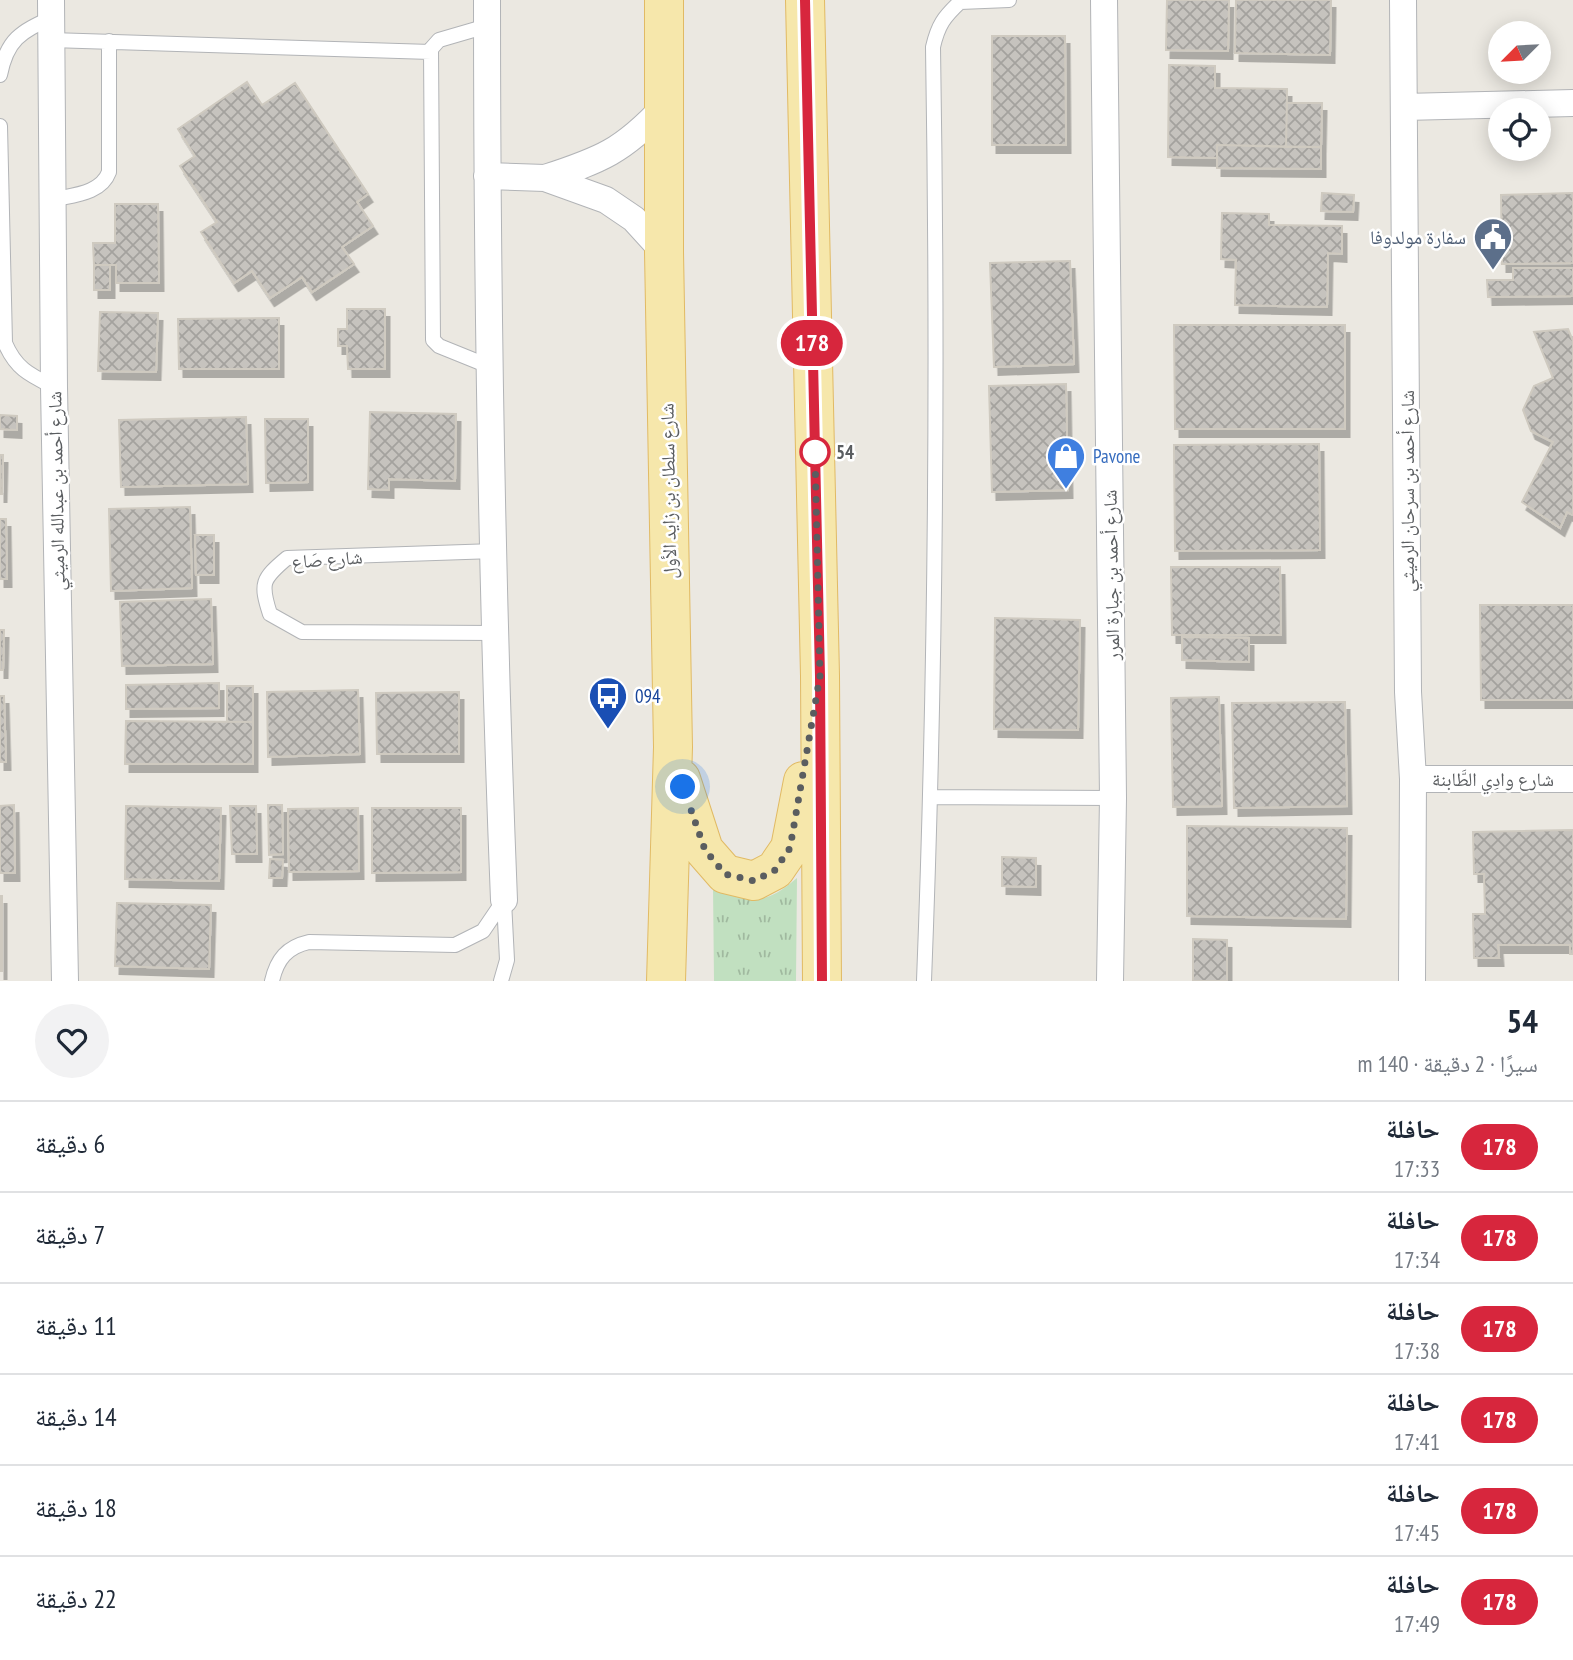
<!DOCTYPE html>
<html lang="ar">
<head>
<meta charset="utf-8">
<style>
	:root { --surface:#fff; --page:#f2f2f3; --text:#1f2937; --muted:#747a83; --line:#e0e1e3 }
	body { margin:0; font-family:"PT Sans Narrow","Noto Naskh Arabic",sans-serif; background:var(--page); color:var(--text); direction:rtl; height:100vh; display:flex; flex-direction:column; font-size:26px; white-space:nowrap }
	* { box-sizing:border-box; margin:0 }
	p { font-size:23px; color:var(--muted) }
	.icon { flex:none; width:38px; height:38px; fill:none; stroke:currentColor; stroke-width:2; stroke-linecap:round; stroke-linejoin:round }
	.map { position:relative; height:981px; overflow:hidden; direction:ltr }
	.drawer { display:flex; flex-direction:column; background:var(--surface); flex:1 }
	.drawer>* { flex:none }
	.badge { padding:0 14px; border-radius:23px; font-size:24px; line-height:46px }
	.needle { width:46px; rotate:246deg }
	.buttons { position:absolute; left:1488px; top:21px; display:grid; gap:14px }
	.buttons a { display:grid; place-items:center; width:63px; height:63px; border-radius:50%; background:var(--surface); box-shadow:0 4px 18px #0003; font-size:35px }
	.you { position:absolute; width:35px; height:35px; margin:-18px; border:5px solid #fff; border-radius:50%; background:#1a73e8; box-shadow:0 0 0 10px #1a73e833 }
	.map>.badge { position:absolute; translate:-50% -50%; box-shadow:0 0 0 4px #fff }
	.round { display:grid; place-items:center; flex:none; width:74px; height:74px; border-radius:37px; background:var(--page) }
	.headline { display:flex; align-items:center; justify-content:space-between; height:119px; padding:0 35px }
	h1 { font-size:33px; font-weight:700; line-height:52px }
	ul { padding:0; list-style:none }
	li { display:flex; align-items:center; gap:21px; height:91px; padding:0 35px; border-top:2px solid var(--line) }
	li div { flex:1 }
	li b { display:block; font-size:26px }
	li em { font-style:normal }
	li .badge { min-width:77px; font-weight:700; text-align:center }
	.map>svg:first-child { display:block }
	.grass { fill:url(#grass-tufts) }
	.building { fill:url(#building-cross-hatch); stroke:#cfcac0; stroke-width:2; filter:url(#shadow) }
	.lines { fill:none; stroke-linecap:round; stroke-linejoin:round }
	.lane-casing { stroke:#b2b4b7; stroke-width:16 }
	.street-casing { stroke:#b2b4b7; stroke-width:28 }
	.primary-casing { stroke:#e1ba64; stroke-width:40 }
	.lane { stroke:#fff; stroke-width:14 }
	.street { stroke:#fff; stroke-width:26 }
	.primary { stroke:#f6e7ab; stroke-width:38 }
	.line-casing { stroke:#fff; stroke-width:16 }
	.line { stroke:#d7263d; stroke-width:10 }
	.walk { stroke:#5a5d60; stroke-width:7; stroke-dasharray:0 12.6 }
	.stop-dot { fill:#fff; stroke:#d7263d; stroke-width:3.5 }
	.labels { text-anchor:middle; dominant-baseline:central; stroke-width:5; stroke-linejoin:round; paint-order:stroke }
	.service-label { font-size:19px; fill:#4e5e75; stroke:#fff; text-anchor:end }
	.stop-label { font-size:19px; font-weight:bold; fill:#5a5d60; stroke:#fff; text-anchor:start }
	.shop-label { font-size:19px; fill:#366cbe; stroke:#fff; text-anchor:start }
	.street-label { font-size:19px; fill:#5a5d60; stroke:#fff }
	.transit-label { font-size:19px; fill:#164399; stroke:#fff; text-anchor:start }
</style>
</head>
<body>
<div class="map">
<svg width="1573" height="981" viewBox="0 0 1573 981">
	<defs>
		<pattern id="grass-tufts" width="24" height="20" patternUnits="userSpaceOnUse" patternTransform="scale(1.75)"><rect width="24" height="20" fill="#c1e0c0"/><path d="M3 7l-1-3M5 7V3M7 7l1-3M15 17l-1-3M17 17v-4M19 17l1-3" fill="none" stroke="#a0b99f"/></pattern>
		<pattern id="building-cross-hatch" width="8" height="8" patternUnits="userSpaceOnUse" patternTransform="scale(1.75)"><rect width="8" height="8" fill="#c6c3be"/><path d="M0 0l8 8M0 8l8-8" fill="none" stroke="#a4a29e"/></pattern>
		<filter id="shadow"><feDropShadow dx="4.5" dy="8" stdDeviation="0" flood-color="#0004"/></filter>
	</defs>
	<rect width="100%" height="100%" fill="#ebe8e1"/>
	<!-- grass -->
	<path class="grass" d="M797 878 796 981H714L713 887C755 900 761 908 797 878Z"/>
	<!-- building -->
	<path class="building" d="M1167 0H1229L1228 51 1166 50Z
		M1236 0H1331L1330 55 1235 53Z
		M992 36H1065L1066 145H992Z
		M1169 65 1215 66V88L1287 89 1286 147 1217 145V158L1168 157Z
		M247 82 262 105 295 83 368 194 357 202 373 226 342 247 354 264 312 292 302 277 270 298 252 271 234 283 201 232 217 222 180 166 195 156 178 129Z
		M1287 103H1322L1321 147H1286Z
		M1217 145 1321 147V169L1217 168Z
		M1322 193 1354 195 1353 212 1321 211Z
		M1573 193V263L1502 264 1501 195Z
		M115 204H158L159 283H116V265H94L93 243H115Z
		M1222 213 1269 214V225L1342 226V254L1328 253 1327 307 1235 305 1236 260 1221 259Z
		M1070 261 1074 364 994 367 990 263Z
		M94 265H110V290H94Z
		M1513 268H1573V296L1488 297 1487 280H1513Z
		M347 309H385V369H348L347 346H338V329H347Z
		M100 312 158 313 156 372 98 371Z
		M279 318V369H179L178 319Z
		M1174 325H1345V429H1175Z
		M1568 329 1573 341V515L1567 512 1560 528 1522 502 1553 442 1531 431 1523 410 1534 386 1553 378 1534 332Z
		M1066 384 1068 490 992 492 989 386Z
		M370 412 456 414 455 481 389 479V490L368 489Z
		M0 415 17 416V430L0 429Z
		M246 417 248 484 121 487 119 420Z
		M265 419H308V482L266 483Z
		M1319 444 1320 550 1175 551 1174 445Z
		M0 455H3L2 494H0Z
		M190 507 192 588 111 591 109 509Z
		M0 519H6L7 579H0Z
		M195 535H214V575H196Z
		M1171 567H1280L1281 635H1172Z
		M211 599 213 664 122 666 120 602Z
		M1480 605H1573V700H1481Z
		M995 618 1080 620 1078 730 994 729Z
		M0 630H4L3 670H0Z
		M1182 637 1249 638V662L1182 660Z
		M219 683V708L126 709V685Z
		M227 686H253V722H227Z
		M358 690 360 754 268 757 267 692Z
		M459 692V754H377L376 693Z
		M0 696H4L6 762H0Z
		M1219 697 1222 806 1173 807 1171 698Z
		M1345 702 1347 806 1234 808 1232 703Z
		M126 721 253 722V764H125Z
		M14 805 15 873H0V806Z
		M268 805H282L283 854 269 855Z
		M126 806 221 808 219 881 125 879Z
		M230 806H256L257 854H232Z
		M358 808 359 871 289 872 288 809Z
		M372 808H461V872L372 873Z
		M1187 826 1347 828 1346 919 1187 916Z
		M1573 830V954H1570V945H1498L1499 958H1474L1473 914H1485L1484 874H1474L1473 832Z
		M1002 857 1036 858V887L1002 886Z
		M270 859 283 860 282 878H269Z
		M0 896H2V971H0Z
		M117 903 211 905 209 969 115 966Z
		M1193 939 1227 940V981H1193Z"/>
	<g class="lines">
		<!-- lane casing -->
		<g class="lane-casing">
			<path id="lane" d="M487 26 439 40 431 49 433 340 439 346 491 367
				M51 40 431 52
				M0 75C7 39 21 32 51 18
				M0 126 5 343C16 369 30 375 54 387
				M52 200C72 195 101 194 109 172V41
				M495 551 287 558C262 579 260 583 270 614L302 632 496 633
				M931 797 1113 798
				M272 981C277 959 287 947 309 942L455 945 483 931 504 900
				M501 981 507 960 504 901
				M924 981C936 670 938 358 933 47 938 25 944 17 960 2L1009 0"/>
		</g>
		<!-- street casing -->
		<g class="street-casing">
			<path id="street" d="M51 0 54 387 65 981
				M487 0C487 300 492 600 504 900
				M1104 0 1113 798 1110 981
				M1403 0 1408 692 1413 779 1412 981
				M1404 107 1573 103
				M487 176 545 178 606 200 634 219 664 252
				M545 178C601 160 623 151 664 107
				M1413 779H1573"/>
		</g>
		<!-- primary casing -->
		<g class="primary-casing">
			<path id="primary" d="M664 0V252L673 747 666 981
				M805 0 820 676 822 981
				M681 779 704 850 725 874 754 881 775 870 790 848 803 781"/>
		</g>
		<!-- lane -->
		<use href="#lane" class="lane"/>
		<!-- street -->
		<use href="#street" class="street"/>
		<!-- primary -->
		<use href="#primary" class="primary"/>
	</g>
	<g class="lines">
		<!-- line casing -->
		<g class="line-casing">
			<path id="line" d="M805 0 820 676 822 981"/>
		</g>
		<!-- line -->
		<use href="#line" class="line"/>
		<!-- walk -->
		<path class="walk" d="M683 787 705 850 725 874 754 881 775 870 790 848 820 676 815 452"/>
	</g>
	<!-- icons -->
	<defs>
		<g id="civic-pin" transform="scale(2.0125)"><path d="M0 17L-7.5 6A9.5 9.5 0 1 1 7.5 6Z" fill="#5c6f8a" stroke="#fff"/><path d="M-.6-6.5H3V-4.5H.6V-3L4-1V1h2V6H-6V1h2V-1L-.6-3ZM-1.2 2.5V6h2.4V2.5Z" fill="#fff"/></g>
		<g id="shop-pin" transform="scale(2.0125)"><path d="M0 17L-7.5 6A9.5 9.5 0 1 1 7.5 6Z" fill="#3f7fe0" stroke="#fff"/><path d="M-5-2.5h2.3a2.7 3.5 0 0 1 5.4 0H5L5.5 6h-11ZM-1.5-2.5h3a1.5 2.3 0 0 0-3 0Z" fill="#fff"/></g>
		<g id="bus-pin" transform="scale(2.0125)"><path d="M0 17L-7.5 6A9.5 9.5 0 1 1 7.5 6Z" fill="#1a4fb4" stroke="#fff"/><path d="M-5-6H5V4H4V6H2V4H-2V6H-4V4H-5ZM-3.5-4V0h7V-4ZM-3.5 1.2v1.5H-2V1.2ZM2 1.2v1.5H3.5V1.2Z" fill="#fff"/></g>
	</defs>
	<g fill-rule="evenodd">
		<use href="#civic-pin" x="1493" y="237"/>
		<use href="#shop-pin" x="1066" y="456"/>
		<use href="#bus-pin" x="608" y="696"/>
	</g>
	<!-- markers -->
	<circle class="stop-dot" cx="815" cy="452" r="14"/>
	<g class="labels">
		<!-- service labels -->
		<g class="service-label">
			<text x="1466" y="237">سفارة مولدوفا</text>
		</g>
		<!-- stop labels -->
		<g class="stop-label">
			<text x="836" y="452">54</text>
		</g>
		<!-- shop labels -->
		<g class="shop-label">
			<text x="1093" y="456">Pavone</text>
		</g>
		<!-- street labels -->
		<g class="street-label">
			<text transform="translate(56 491) rotate(-91)">شارع أحمد بن عبدالله الرميثي</text>
			<text transform="translate(668 491) rotate(-91)">شارع سلطان بن زايد الأول</text>
			<text transform="translate(1407 491) rotate(-90)">شارع أحمد بن سرحان الرميثي</text>
			<text transform="translate(327 559) rotate(-4)">شارع صَاع</text>
			<text transform="translate(1111 575) rotate(-91)">شارع أحمد بن جبارة المرر</text>
			<text x="1493" y="779">شارع وادِي الطَّابنة</text>
		</g>
		<!-- transit labels -->
		<g class="transit-label">
			<text x="635" y="696">094</text>
		</g>
	</g>
</svg>
<div class="buttons">
<a><svg class="needle" viewBox="-14 -14 28 28"><path d="M0-13l5 13h-10z" fill="#e53935"/><path d="M0 13l5-13h-10z" fill="#747a83"/></svg></a>
<a><svg class="icon" aria-label="locate" viewBox="0 0 24 24"><circle cx="12" cy="12" r="6"/><path d="M12 2v4M12 18v4M2 12h4M18 12h4"/></svg></a>
</div>
<div class="you" style="left:683px;top:787px"></div>
<b class="badge" style="left:812px;top:343px;background:#d7263d;color:#fff">178</b>
</div>
<section class="drawer">
<div class="headline"><div><h1>54</h1><p>سيرًا · 2 دقيقة · 140 m</p></div><a class="round"><svg class="icon" aria-label="heart" viewBox="0 0 24 24"><path d="M12 20l-8-8c-3-5 5-10 8-4 3-6 11-1 8 4z"/></svg></a></div>
<ul>
<li><span class="badge" style="background:#d7263d;color:#fff">178</span><div><b>حافلة</b><p>17:33</p></div><em>6 دقيقة</em></li>
<li><span class="badge" style="background:#d7263d;color:#fff">178</span><div><b>حافلة</b><p>17:34</p></div><em>7 دقيقة</em></li>
<li><span class="badge" style="background:#d7263d;color:#fff">178</span><div><b>حافلة</b><p>17:38</p></div><em>11 دقيقة</em></li>
<li><span class="badge" style="background:#d7263d;color:#fff">178</span><div><b>حافلة</b><p>17:41</p></div><em>14 دقيقة</em></li>
<li><span class="badge" style="background:#d7263d;color:#fff">178</span><div><b>حافلة</b><p>17:45</p></div><em>18 دقيقة</em></li>
<li><span class="badge" style="background:#d7263d;color:#fff">178</span><div><b>حافلة</b><p>17:49</p></div><em>22 دقيقة</em></li>
</ul>
</section>
</body>
</html>
